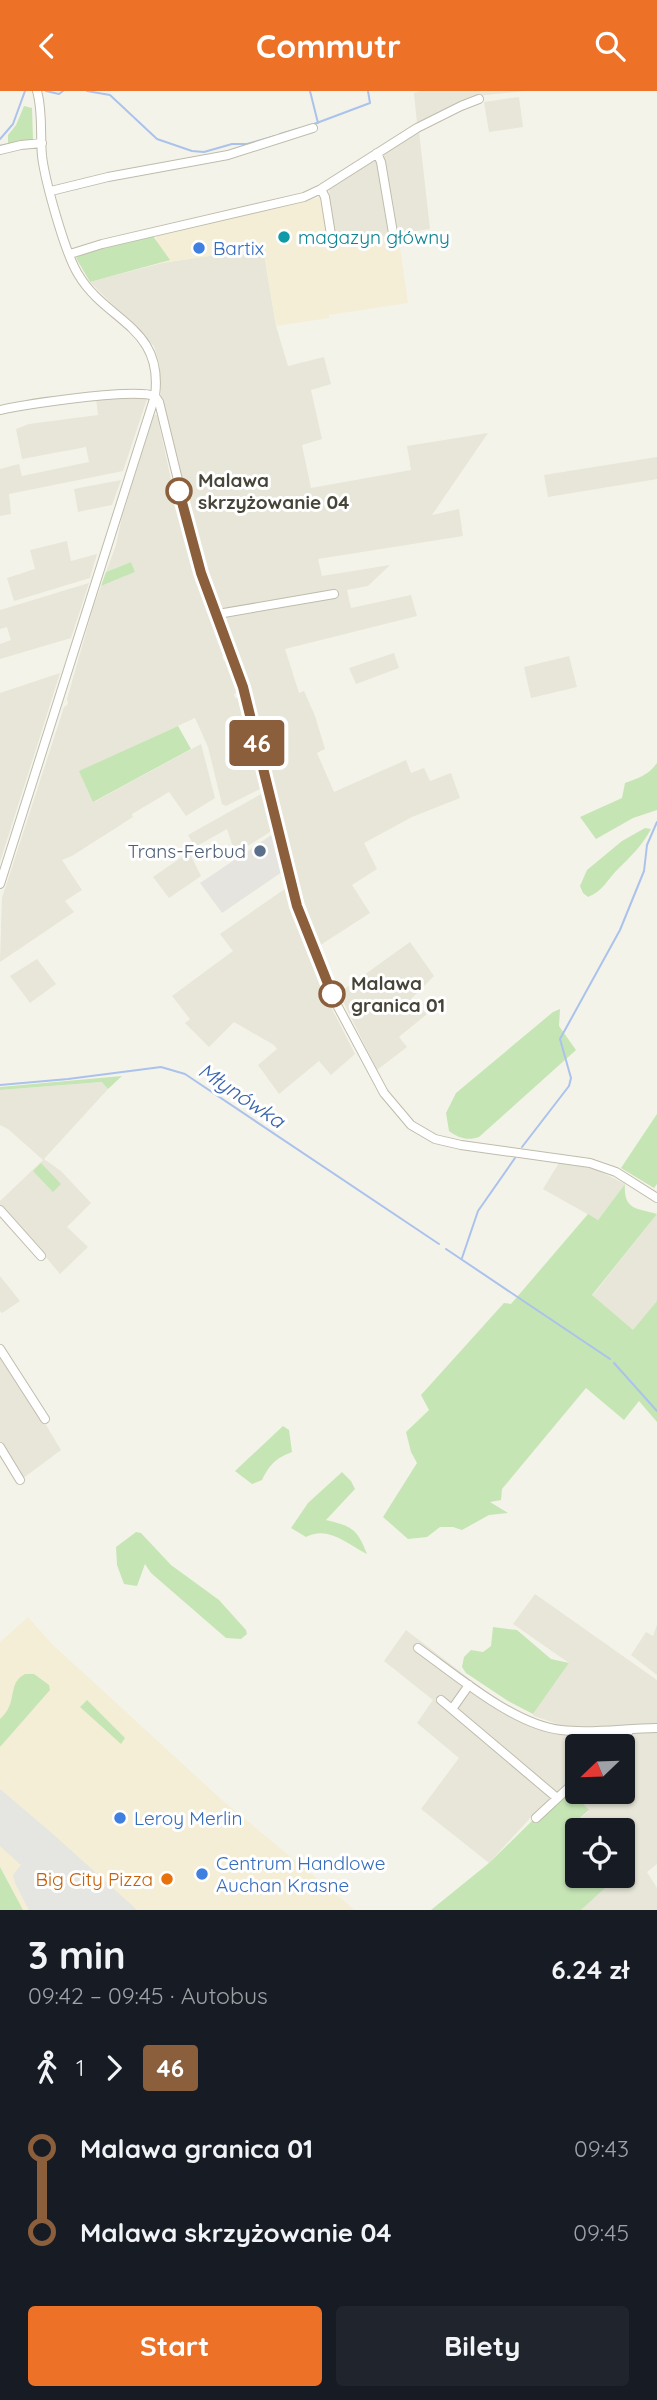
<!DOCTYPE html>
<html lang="pl">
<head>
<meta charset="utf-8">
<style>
	:root { --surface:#171b24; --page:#20242c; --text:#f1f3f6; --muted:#9ea1a6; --accent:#ed7127 }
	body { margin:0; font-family:Quicksand,sans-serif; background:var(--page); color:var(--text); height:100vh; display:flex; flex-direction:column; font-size:26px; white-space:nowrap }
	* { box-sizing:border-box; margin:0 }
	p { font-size:23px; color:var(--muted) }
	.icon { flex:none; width:38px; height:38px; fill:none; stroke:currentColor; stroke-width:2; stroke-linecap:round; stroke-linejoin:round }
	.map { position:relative; height:1819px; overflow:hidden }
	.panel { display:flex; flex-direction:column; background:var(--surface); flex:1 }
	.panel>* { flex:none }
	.badge { padding:0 14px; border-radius:5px; font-size:24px; line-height:46px }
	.needle { width:46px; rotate:247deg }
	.tools { position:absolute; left:565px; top:1643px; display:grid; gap:14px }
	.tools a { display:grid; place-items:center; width:70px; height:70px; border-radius:7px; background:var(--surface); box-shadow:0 2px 5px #0004; font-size:35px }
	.map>.badge { position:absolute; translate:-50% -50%; box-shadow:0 0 0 4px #fff }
	.legs { display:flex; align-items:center; gap:10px; height:77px; padding:0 28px; font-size:23px }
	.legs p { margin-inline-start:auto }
	.headline { display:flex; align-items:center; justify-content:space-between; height:119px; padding:0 28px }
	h1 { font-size:38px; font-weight:800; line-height:52px }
	.cta { display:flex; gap:14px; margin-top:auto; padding:14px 28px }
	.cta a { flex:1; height:80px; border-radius:7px; background:var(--accent); color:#fff; font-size:28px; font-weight:800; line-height:80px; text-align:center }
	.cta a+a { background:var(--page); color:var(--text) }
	ul { padding:0 28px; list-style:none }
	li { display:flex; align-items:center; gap:24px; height:84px; font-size:26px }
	li i { display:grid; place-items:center; width:10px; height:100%; margin:0 9px; background:currentColor }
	li i::after { content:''; width:18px; height:18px; margin:-9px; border:5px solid; border-radius:50%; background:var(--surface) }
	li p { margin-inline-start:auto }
	li:first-child i { background:linear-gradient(#0000 50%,currentColor 0) }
	li:last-child i { background:linear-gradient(currentColor 50%,#0000 0) }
	header { display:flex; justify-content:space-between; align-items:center; height:91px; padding:0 28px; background:var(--accent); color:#fff; font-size:32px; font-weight:800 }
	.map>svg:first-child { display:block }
	.residential { fill:#e7e6d8 }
	.commercial { fill:#f4eed6 }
	.industrial { fill:#e6e4de }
	.green { fill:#c5e5b5 }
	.parking { fill:#e5e5e1 }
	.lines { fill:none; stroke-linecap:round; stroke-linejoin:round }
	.stream { stroke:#aac2ec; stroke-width:2 }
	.minor-casing { stroke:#bfbcac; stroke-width:10 }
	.minor { stroke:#fff; stroke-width:8 }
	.line-1-casing { stroke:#fff; stroke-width:16 }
	.line-1 { stroke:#8b5e3c; stroke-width:10 }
	.culture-dot { fill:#0f9aa8; stroke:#fff; stroke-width:2.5 }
	.shop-dot { fill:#3f7fe0; stroke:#fff; stroke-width:2.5 }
	.stop-1-dot { fill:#fff; stroke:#8b5e3c; stroke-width:3.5 }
	.service-dot { fill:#5c6f8a; stroke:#fff; stroke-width:2.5 }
	.food-dot { fill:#e8710a; stroke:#fff; stroke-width:2.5 }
	.labels { text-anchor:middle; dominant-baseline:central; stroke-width:6; stroke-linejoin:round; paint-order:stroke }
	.culture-label { font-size:19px; fill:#0d838f; stroke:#fff; text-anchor:start }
	.shop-label { font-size:19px; fill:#366cbe; stroke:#fff; text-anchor:start }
	.stop-label { font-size:19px; font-weight:bold; fill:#474438; stroke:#fff; text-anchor:start }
	.service-label { font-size:19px; fill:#4e5e75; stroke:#fff; text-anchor:end }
	.food-label { font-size:19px; fill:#c56008; stroke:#fff; text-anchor:end }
	.water-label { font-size:21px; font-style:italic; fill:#3761ad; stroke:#fff }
</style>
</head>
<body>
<header><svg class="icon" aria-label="back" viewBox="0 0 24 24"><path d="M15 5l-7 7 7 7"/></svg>Commutr<svg class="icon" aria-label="search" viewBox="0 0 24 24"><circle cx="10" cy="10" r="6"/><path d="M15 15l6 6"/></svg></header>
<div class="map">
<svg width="657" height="1819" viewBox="0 0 657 1819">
	<rect width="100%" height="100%" fill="#f4f3e9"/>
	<!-- residential -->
	<path class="residential" d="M421 0H524L476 5 417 32 414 2Z
		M519 6 523 36 489 41 484 11Z
		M419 40 430 138 338 152 334 147 329 98Z
		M263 157 276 235 288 275 324 266 331 293 311 299 322 348 302 354 311 397 411 379 407 355 488 342 432 424 459 418 463 445 318 468 322 485 390 474 368 495 347 499 351 517 411 504 417 525 285 558 299 602 304 600 315 625 325 658 317 662 334 701 406 669 411 682 424 677 430 690 451 682 460 707 412 726 364 752 377 778 352 794 370 822 319 855 300 802 271 683 247 592 207 486 195 442 161 305 159 271 154 255 90 191 162 172Z
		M148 305 123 380 9 403 11 423 0 425V378L19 373 22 385 89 371 86 356 22 368 16 338 29 333 98 324 96 308Z
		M154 324H157L184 449 202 502 218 539 215 540 216 543H219L226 562 222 565 224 570 227 568 237 602 234 603 235 607 239 606 262 697 226 715 222 713 208 656 195 627 80 680 94 711 201 653 215 707 186 725 169 701 132 723 133 726 72 765 62 769 82 799 65 810 74 821 0 871 2 807 64 616 68 613 67 608 93 517 101 495 135 481 131 471 106 481 116 454 122 426Z
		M657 366V388L548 406 544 384Z
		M121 389 112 414 78 421 74 398Z
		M67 450 71 470 97 463 90 487 14 510 7 487 35 478 30 459Z
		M89 492 71 547 0 568V553L11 549 7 536 0 538V519Z
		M394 562 399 577 356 593 349 577Z
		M569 565 577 596 531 607 524 576Z
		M60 582 37 655 0 771V602Z
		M263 702 273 739 238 761 234 759 227 738 195 756 188 744Z
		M189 761 201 785 169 807 153 786Z
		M286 797 328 910 355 963 331 984 319 970 279 1003 258 974 277 958 274 954 234 931 209 956 185 932 190 928 172 905 233 860 220 843Z
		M410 851 434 885 411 908 427 923 399 946 407 956 377 979 339 902Z
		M37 868 56 893 30 912 10 885Z
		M103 991 108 998 44 1068 61 1080 91 1112 67 1136 88 1156 60 1183 19 1134 0 1116V1110L43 1069 8 1038 0 1034V999Z
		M559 1072 595 1078 625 1093 598 1129 543 1098Z
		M657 1123V1210L633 1240 592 1205Z
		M0 1185 20 1210 2 1222 0 1220Z
		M0 1262 25 1299 61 1359 22 1388 0 1350Z
		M535 1503 657 1589V1773L647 1781 657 1797V1819H581L606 1795 597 1785H623V1740H578L577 1750 567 1738 589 1720 571 1700 577 1694 578 1701H623V1656L620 1655 641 1636 564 1635 534 1625 533 1623 569 1572 513 1533Z
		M657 1534V1584L631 1564 646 1541 653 1545Z
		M406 1539 488 1602 528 1629 561 1639 623 1640 607 1655 578 1656 577 1683 532 1725 489 1772 421 1718 459 1667 417 1632 433 1609 384 1570Z"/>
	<!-- commercial -->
	<path class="commercial" d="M327 100 334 147 338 152 398 143 408 212 329 224V227L276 235 263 157 162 172 156 146 167 142 317 107Z
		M28 1526 52 1553 222 1709 355 1819H0V1551Z"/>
	<!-- industrial -->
	<path class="industrial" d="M273 743 282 781 222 822 200 792Z"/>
	<!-- green -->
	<path class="green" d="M24 15 32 17 33 49 8 53V44L16 34Z
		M153 145 170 169 90 191 76 167 88 160Z
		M131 471 135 481 101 495 106 481Z
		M178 635 191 658 93 711 79 680Z
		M657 672V719L633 727 596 748 580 726 622 707 625 692C638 687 649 684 657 672Z
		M645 737 651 738C642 755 631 765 618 778 607 789 603 800 588 806L583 802 580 795 587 779 622 750Z
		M560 918 559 935 576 959 479 1046C468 1050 458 1047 449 1040L446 1022 456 1002 553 921Z
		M122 985 108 998 102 991 0 999V996Z
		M657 1023V1093L654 1097 621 1077Z
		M41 1072 61 1093 53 1101 33 1080Z
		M625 1093C623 1120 638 1117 657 1123L592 1204 633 1239 657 1210V1331L639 1310 624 1329 586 1297 502 1398 501 1409 490 1411 508 1422 489 1424 462 1439 453 1436H440L427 1446 408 1448 383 1426 417 1372 411 1361 406 1341 429 1319 421 1304 504 1212 511 1213 588 1123 598 1129Z
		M283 1335 289 1339 292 1361C276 1367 270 1373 262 1389L252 1393 235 1380Z
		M342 1381 351 1390 355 1398 326 1429C351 1435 357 1437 367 1463 347 1453 328 1434 306 1446L291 1437 308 1412Z
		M136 1441 141 1442 171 1474 219 1509 246 1539 247 1543 241 1548 226 1547 151 1482 145 1473 137 1495 124 1493 117 1474 116 1456Z
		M493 1536 517 1539 551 1568 569 1572 533 1623 508 1610 466 1582 462 1576 464 1566 471 1559 483 1561 491 1555Z
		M25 1583H34L49 1594 50 1599 0 1656V1628C19 1611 6 1593 25 1583Z
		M87 1609 125 1647 121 1653 80 1616Z
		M571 1700 589 1719 567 1738 577 1750 578 1785H597L607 1795 581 1819H431L489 1772 533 1729Z
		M0 1776 23 1819H0Z"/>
	<!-- parking -->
	<path class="parking" d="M0 1698 55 1745 137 1819H29L15 1792 13 1784 21 1774 0 1755Z"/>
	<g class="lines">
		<!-- stream -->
		<path class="stream" d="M46 0 59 3 63 0
			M87 0 110 4 157 48 192 60 204 61 232 53H247L275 45
			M310 0 318 32
			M314 33 370 12 368 0
			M280 43 301 37
			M0 48 13 33 25 0
			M0 994 68 988 161 976 185 983 439 1153
			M522 1056 569 995 571 987 560 948 620 839 644 780 647 754 657 731
			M446 1158 610 1268
			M462 1167 478 1120 515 1067
			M614 1272 657 1320"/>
		<!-- minor casing -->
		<g class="minor-casing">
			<path id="minor" d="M0 59 21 54 42 52
				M377 62 381 71 393 142
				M321 98 325 106 332 150
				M51 100 108 86 228 64 313 37
				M70 163 102 153 304 106 321 98 417 37 461 15 479 8
				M155 305 159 311 198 471 243 596 297 815 337 914 384 1002 411 1034 435 1048 461 1054 590 1072 616 1081 657 1107
				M0 319C27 313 133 297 155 305
				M218 523 334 503
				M0 793 155 305C164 235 106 231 78 183 65 162 45 90 42 65 40 43 43 21 37 0
				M0 1119 41 1165
				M0 1258 45 1328
				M0 1356 20 1389
				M418 1557C456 1584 514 1634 561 1639 593 1643 625 1637 657 1637
				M441 1609 557 1707
				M452 1618 469 1594
				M612 1656 629 1640
				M536 1727 578 1688"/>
		</g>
		<!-- minor -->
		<use href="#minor" class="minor"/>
	</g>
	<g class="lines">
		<!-- line-1 casing -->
		<g class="line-1-casing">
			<path id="line-1" d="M179 400 201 482 243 596 297 815 332 903"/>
		</g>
		<!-- line-1 -->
		<use href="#line-1" class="line-1"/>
	</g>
	<!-- markers -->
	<circle class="culture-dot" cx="284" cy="146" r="7"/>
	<g class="shop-dot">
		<circle cx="199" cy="157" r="7"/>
		<circle cx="120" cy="1727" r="7"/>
		<circle cx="202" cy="1783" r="7"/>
	</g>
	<g class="stop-1-dot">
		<circle cx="179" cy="400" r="12"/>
		<circle cx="332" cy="903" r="12"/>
	</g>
	<circle class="service-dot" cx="260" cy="760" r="7"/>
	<circle class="food-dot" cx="167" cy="1788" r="7"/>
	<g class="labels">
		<!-- culture labels -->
		<g class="culture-label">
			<text x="298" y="146">magazyn główny</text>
		</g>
		<!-- shop labels -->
		<g class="shop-label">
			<text x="213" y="157">Bartix</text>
			<text x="134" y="1727">Leroy Merlin</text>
			<text x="216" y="1772">Centrum Handlowe<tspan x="216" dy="22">Auchan Krasne</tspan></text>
		</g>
		<!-- stop labels -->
		<g class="stop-label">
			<text x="198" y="389">Malawa<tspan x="198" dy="22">skrzyżowanie 04</tspan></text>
			<text x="351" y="892">Malawa<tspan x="351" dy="22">granica 01</tspan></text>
		</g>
		<!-- service labels -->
		<g class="service-label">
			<text x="246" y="760">Trans-Ferbud</text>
		</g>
		<!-- food labels -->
		<g class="food-label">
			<text x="153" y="1788">Big City Pizza</text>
		</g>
		<!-- water labels -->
		<g class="water-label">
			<text transform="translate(242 1004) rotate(34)">Młynówka</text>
		</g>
	</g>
</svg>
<div class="tools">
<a><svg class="needle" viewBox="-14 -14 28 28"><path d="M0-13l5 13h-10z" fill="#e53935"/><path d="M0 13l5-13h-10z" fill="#9ea1a6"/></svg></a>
<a><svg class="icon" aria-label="locate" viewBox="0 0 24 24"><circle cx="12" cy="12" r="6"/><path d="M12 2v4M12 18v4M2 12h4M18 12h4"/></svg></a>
</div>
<b class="badge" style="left:257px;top:652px;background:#8b5e3c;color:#fff">46</b>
</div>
<section class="panel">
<div class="headline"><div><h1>3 min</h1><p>09:42 – 09:45 · Autobus</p></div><b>6.24 zł</b></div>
<div class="legs"><svg class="icon" aria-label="walk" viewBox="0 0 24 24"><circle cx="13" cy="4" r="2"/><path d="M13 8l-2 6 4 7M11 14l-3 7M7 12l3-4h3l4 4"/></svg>1<svg class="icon" aria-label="forward" viewBox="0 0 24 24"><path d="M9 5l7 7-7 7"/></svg><b class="badge" style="background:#8b5e3c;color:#fff">46</b></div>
<ul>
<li><i style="color:#8b5e3c"></i><b>Malawa granica 01</b><p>09:43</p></li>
<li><i style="color:#8b5e3c"></i><b>Malawa skrzyżowanie 04</b><p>09:45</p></li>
</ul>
<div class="cta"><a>Start</a><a>Bilety</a></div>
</section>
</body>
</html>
